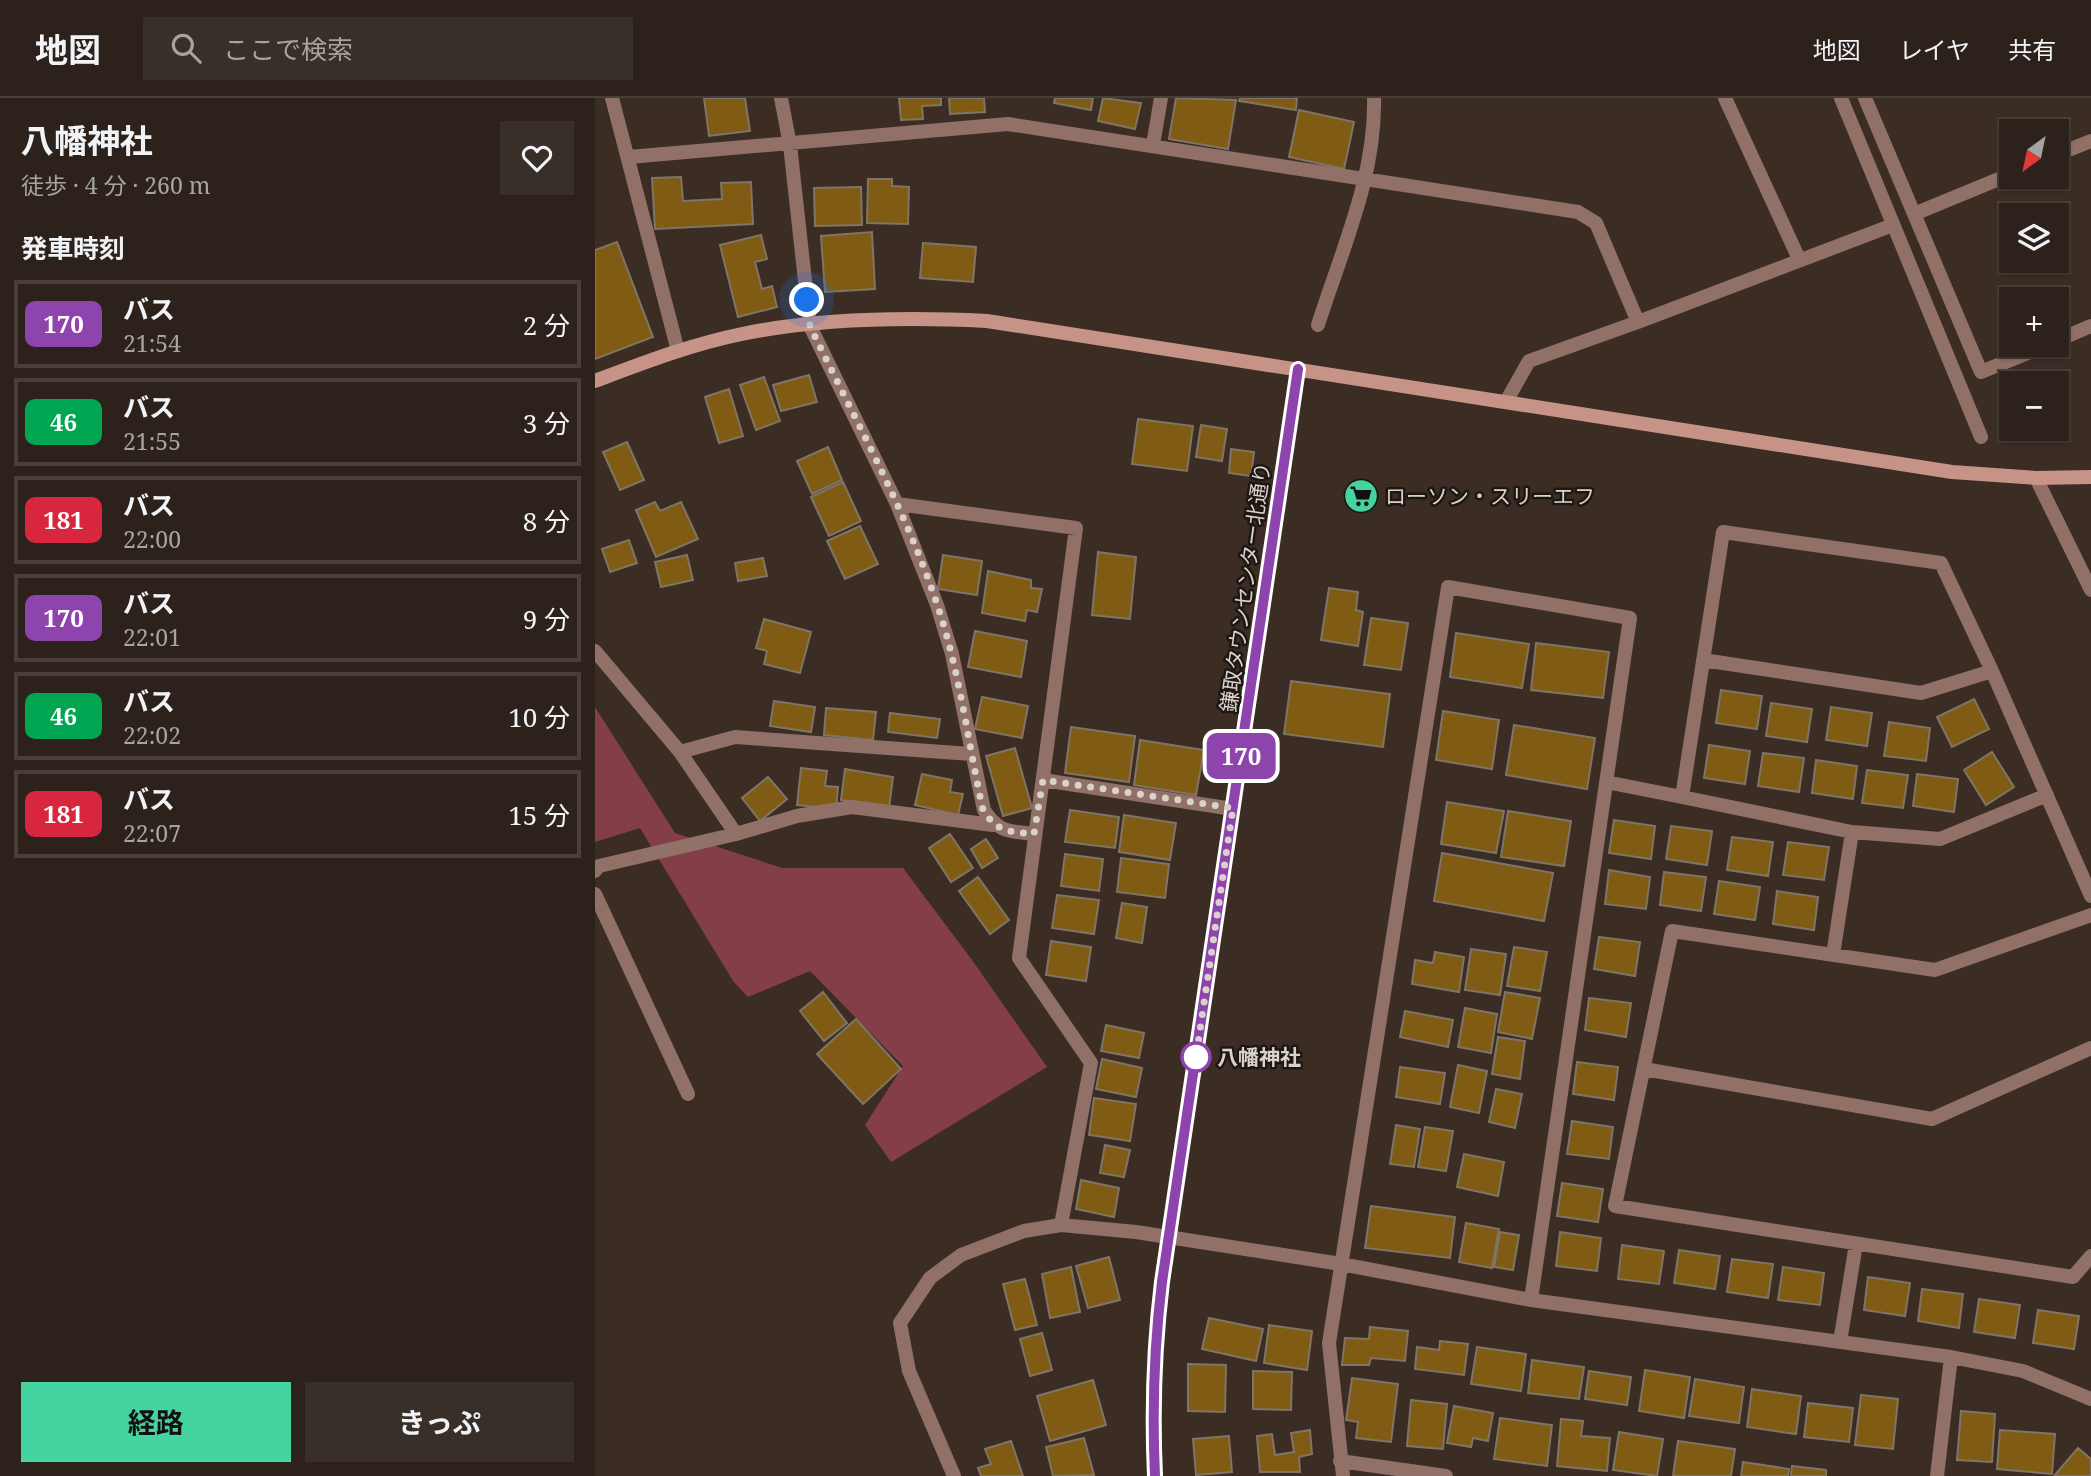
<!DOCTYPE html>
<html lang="ja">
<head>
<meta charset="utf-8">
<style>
	:root { --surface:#2c221b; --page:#382f28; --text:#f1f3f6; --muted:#a6a4a3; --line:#483f3a; --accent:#43d4a0 }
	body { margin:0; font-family:"Noto Serif","Noto Sans JP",serif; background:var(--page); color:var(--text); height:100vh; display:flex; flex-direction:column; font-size:26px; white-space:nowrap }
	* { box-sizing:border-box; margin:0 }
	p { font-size:23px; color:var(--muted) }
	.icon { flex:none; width:38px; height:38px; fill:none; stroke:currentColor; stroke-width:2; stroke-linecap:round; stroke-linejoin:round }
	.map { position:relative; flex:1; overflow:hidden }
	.drawer { display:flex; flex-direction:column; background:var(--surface); width:595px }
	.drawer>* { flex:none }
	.badge { padding:0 14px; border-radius:10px; font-size:24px; line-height:46px }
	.needle { width:46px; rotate:213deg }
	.buttons { position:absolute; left:1404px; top:21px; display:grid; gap:14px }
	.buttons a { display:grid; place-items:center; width:70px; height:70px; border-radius:0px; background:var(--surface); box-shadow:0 2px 5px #0004,0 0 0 2px var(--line); font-size:35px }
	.you { position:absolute; width:35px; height:35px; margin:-18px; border:5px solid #fff; border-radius:50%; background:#1a73e8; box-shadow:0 0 0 10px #1a73e833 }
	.map>.badge { position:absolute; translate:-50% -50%; box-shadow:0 0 0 4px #fff }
	h2 { padding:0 21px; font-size:26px; line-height:63px }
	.round { display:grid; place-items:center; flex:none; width:74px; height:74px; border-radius:0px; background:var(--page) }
	.overview { display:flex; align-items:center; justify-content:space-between; height:119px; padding:0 21px }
	h1 { font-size:33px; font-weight:700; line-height:52px }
	.primary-button { display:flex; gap:14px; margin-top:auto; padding:14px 21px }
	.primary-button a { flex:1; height:80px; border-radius:0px; background:var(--accent); color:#111; font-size:28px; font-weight:700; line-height:80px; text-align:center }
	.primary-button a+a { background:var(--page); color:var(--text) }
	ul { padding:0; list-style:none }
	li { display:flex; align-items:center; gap:21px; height:88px; margin:0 14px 10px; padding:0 7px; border:4px solid var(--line); border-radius:0px }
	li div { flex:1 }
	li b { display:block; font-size:26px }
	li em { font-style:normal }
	li .badge { min-width:77px; font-weight:700; text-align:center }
	header { display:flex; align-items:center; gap:42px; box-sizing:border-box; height:98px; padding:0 35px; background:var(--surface); border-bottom:2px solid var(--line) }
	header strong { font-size:33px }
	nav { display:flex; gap:38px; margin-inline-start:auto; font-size:24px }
	.search { width:490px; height:63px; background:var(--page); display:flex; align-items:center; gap:18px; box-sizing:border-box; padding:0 24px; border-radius:0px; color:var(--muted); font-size:26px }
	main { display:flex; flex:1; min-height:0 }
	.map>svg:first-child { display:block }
	.forest { fill:#833e47 }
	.building { fill:#805b14; stroke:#7f7566; stroke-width:2 }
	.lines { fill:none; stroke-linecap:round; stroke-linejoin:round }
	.lane { stroke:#907067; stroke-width:14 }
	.street { stroke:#907067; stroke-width:14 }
	.secondary { stroke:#c69386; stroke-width:14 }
	.line-casing { stroke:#fff; stroke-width:16 }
	.line { stroke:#8e44ad; stroke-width:10 }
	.walk { stroke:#dad1cb; stroke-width:7; stroke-dasharray:0 12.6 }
	.stop-dot { fill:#fff; stroke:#8e44ad; stroke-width:3.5 }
	.labels { text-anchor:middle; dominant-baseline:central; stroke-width:5; stroke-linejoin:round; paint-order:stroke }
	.poi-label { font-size:21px; fill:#dad1cb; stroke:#1d1713; text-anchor:start }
	.street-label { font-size:21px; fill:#dad1cb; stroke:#1d1713 }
	.stop-label { font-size:21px; font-weight:bold; fill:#dad1cb; stroke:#1d1713; text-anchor:start }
</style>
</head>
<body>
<header>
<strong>地図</strong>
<div class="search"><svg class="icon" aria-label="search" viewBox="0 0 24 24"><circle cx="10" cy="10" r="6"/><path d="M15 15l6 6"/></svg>ここで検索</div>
<nav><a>地図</a><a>レイヤ</a><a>共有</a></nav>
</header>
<main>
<section class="drawer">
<div class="overview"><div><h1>八幡神社</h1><p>徒歩 · 4 分 · 260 m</p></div><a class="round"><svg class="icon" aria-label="heart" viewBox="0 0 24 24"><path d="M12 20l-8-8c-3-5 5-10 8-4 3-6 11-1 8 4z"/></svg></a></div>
<h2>発車時刻</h2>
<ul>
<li><span class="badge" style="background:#8e44ad;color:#fff">170</span><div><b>バス</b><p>21:54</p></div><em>2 分</em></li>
<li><span class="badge" style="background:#00a651;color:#fff">46</span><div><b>バス</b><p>21:55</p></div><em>3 分</em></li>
<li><span class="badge" style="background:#d7263d;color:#fff">181</span><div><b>バス</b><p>22:00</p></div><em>8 分</em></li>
<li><span class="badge" style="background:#8e44ad;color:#fff">170</span><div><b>バス</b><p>22:01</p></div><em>9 分</em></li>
<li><span class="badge" style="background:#00a651;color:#fff">46</span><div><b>バス</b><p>22:02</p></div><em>10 分</em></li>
<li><span class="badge" style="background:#d7263d;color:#fff">181</span><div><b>バス</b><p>22:07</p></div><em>15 分</em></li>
</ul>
<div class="primary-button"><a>経路</a><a>きっぷ</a></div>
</section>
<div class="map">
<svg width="1496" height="1378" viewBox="0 0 1496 1378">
	<rect width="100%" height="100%" fill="#3b2d24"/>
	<!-- forest -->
	<path class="forest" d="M0 609 80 735 187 770H308L377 862 452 969 296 1064 270 1027 308 968 215 873 153 899 138 883 45 730 0 744Z"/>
	<!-- building -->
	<path class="building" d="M109 0H150L155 33 114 38Z
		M304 0H346V7L327 8 328 21 306 22Z
		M354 0H389L390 14 355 16Z
		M460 0H498L496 12 459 5Z
		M508 0 546 5 540 31 503 23Z
		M581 0 641 2 633 51 574 41Z
		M645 0H702L701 12 644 3Z
		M704 12 759 24 749 71 694 59Z
		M86 79 88 103 127 101 126 85 156 84 158 126 60 131 57 80Z
		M273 81H297V88L314 89 313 126 272 125Z
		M266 89 267 127 220 128 219 90Z
		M277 134 280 191 230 194 226 138Z
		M166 137 172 161 160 164 167 191 177 188 182 209 143 219 125 147Z
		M22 144 58 239 0 261V152Z
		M328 145 381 149 378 184 325 180Z
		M214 277 222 304 186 313 178 287Z
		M169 279 185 323 161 332 145 287Z
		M134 291 148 338 124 345 110 299Z
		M543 321 598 328 592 373 537 366Z
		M606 327 632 331 627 363 601 359Z
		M32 344 49 382 25 392 8 354Z
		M233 349 247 382 217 396 202 363Z
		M636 351 659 354 656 378 634 375Z
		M248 384 266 423 234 438 216 399Z
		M60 404 65 413 86 404 103 441 61 459 41 412Z
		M265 428 283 466 250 481 232 443Z
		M34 442 42 465 15 474 7 451Z
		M503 454 541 459 535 521 497 517Z
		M92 457 98 482 66 489 60 464Z
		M348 457 387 463 382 497 343 491Z
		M168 460 172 478 143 483 140 465Z
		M393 473 436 482V490L447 491 442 514 432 512 430 523 387 515Z
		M734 490 763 494 761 512 768 514 763 548 726 542Z
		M776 520 813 525 806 572 769 567Z
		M169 521 216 534 205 575 169 566 172 553 161 550Z
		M380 533 432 543 426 579 373 569Z
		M861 535 934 546 927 590 855 579Z
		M941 545 1014 554 1008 600 936 592Z
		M696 583 795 596 788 649 689 636Z
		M1126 592 1167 598 1162 631 1121 625Z
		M387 599 433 608 427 640 380 631Z
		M1379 601 1394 631 1357 649 1342 619Z
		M179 603 220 609 216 634 175 628Z
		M1176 605 1217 611 1212 644 1171 638Z
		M1236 609 1277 615 1272 648 1231 642Z
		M231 610 281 614 278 642 229 637Z
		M848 613 904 622 897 671 841 662Z
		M295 615 345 621 342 640 293 634Z
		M1294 624 1335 630 1331 663 1289 658Z
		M919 627 1000 640 992 691 911 677Z
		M476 629 540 638 534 684 470 675Z
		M545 642 609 652 601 697 539 687Z
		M1114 647 1155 653 1150 686 1109 680Z
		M420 650 437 710 408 718 391 658Z
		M1397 654 1419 689 1391 707 1369 672Z
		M1168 655 1209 660 1204 694 1163 688Z
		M1221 662 1262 668 1258 701 1217 695Z
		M206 670 232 673 230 688 243 689 241 711 202 707Z
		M250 671 298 679 294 710 246 702Z
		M1272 672 1313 677 1308 710 1267 705Z
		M327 676 357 682 355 694 368 696 363 717 320 707Z
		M1322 676 1363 681 1359 714 1318 708Z
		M173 679 192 701 165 723 147 700Z
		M852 704 909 713 901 755 846 746Z
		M475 712 524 719 520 750 470 744Z
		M913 713 976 723 969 768 906 759Z
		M529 717 581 725 575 762 524 754Z
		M1019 722 1060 728 1056 761 1014 755Z
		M1076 728 1117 733 1112 767 1071 761Z
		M355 736 378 770 356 784 334 750Z
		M1137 739 1178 744 1173 778 1132 772Z
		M391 741 403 760 387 770 376 751Z
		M1193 744 1234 749 1229 782 1188 777Z
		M847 755 958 775 949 823 839 803Z
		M470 756 508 761 504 793 466 788Z
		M526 760 574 766 570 800 522 794Z
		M1014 772 1055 779 1051 811 1010 806Z
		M1069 774 1111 779 1106 813 1065 807Z
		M383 779 414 822 395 836 364 793Z
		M1124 783 1165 789 1160 822 1119 816Z
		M1182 793 1223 799 1219 832 1178 826Z
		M462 797 504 802 499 836 457 830Z
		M527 805 552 809 547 845 521 840Z
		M1004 839 1045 844 1040 878 999 871Z
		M456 843 496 849 491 883 451 877Z
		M919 849 952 854 945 893 912 888Z
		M876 851 911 856 905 897 870 892Z
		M840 854 869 859 864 894 817 886 820 862 838 865Z
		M228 894 252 925 229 943 205 913Z
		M910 894 945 900 937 941 903 934Z
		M994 900 1036 905 1031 939 990 932Z
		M870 910 902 916 896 955 863 949Z
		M810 913 858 922 853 949 805 939Z
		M261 921 306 971 268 1006 222 956Z
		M511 927 549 935 544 960 506 953Z
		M903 939 930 943 925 981 897 976Z
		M507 961 547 970 541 999 501 991Z
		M982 964 1023 969 1019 1002 978 996Z
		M863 967 892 973 884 1015 855 1009Z
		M805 969 850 975 845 1006 801 999Z
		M901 991 927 996 920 1030 894 1024Z
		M499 1000 541 1006 535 1043 494 1037Z
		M977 1023 1018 1029 1014 1061 972 1056Z
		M801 1027 825 1031 819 1069 795 1066Z
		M830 1029 858 1033 851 1073 823 1069Z
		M510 1047 535 1052 529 1079 505 1075Z
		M869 1056 909 1064 903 1098 862 1089Z
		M486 1082 524 1090 519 1119 481 1111Z
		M967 1085 1008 1091 1003 1124 962 1118Z
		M776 1108 860 1119 855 1160 770 1150Z
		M871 1125 904 1131 897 1170 864 1164Z
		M905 1134 924 1137 918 1172 899 1169Z
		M965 1134 1006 1140 1002 1173 961 1168Z
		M1027 1147 1069 1153 1064 1186 1023 1181Z
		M1084 1152 1125 1158 1120 1191 1079 1185Z
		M514 1159 525 1202 493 1210 481 1168Z
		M1137 1161 1178 1166 1173 1200 1132 1194Z
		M476 1169 485 1214 455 1220 447 1176Z
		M1188 1169 1229 1175 1225 1207 1183 1202Z
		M1273 1179 1315 1185 1310 1218 1269 1212Z
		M430 1181 442 1227 420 1232 408 1186Z
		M1327 1191 1368 1196 1364 1230 1323 1223Z
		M1384 1201 1425 1207 1420 1240 1379 1234Z
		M1443 1212 1484 1218 1479 1251 1438 1245Z
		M614 1220 668 1231 661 1263 607 1251Z
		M674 1227 717 1233 712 1272 669 1265Z
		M775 1229 813 1233 810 1263 776 1260 774 1267H747L750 1240 774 1241Z
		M447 1235 457 1272 435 1278 425 1241Z
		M845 1243 873 1246 869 1277 820 1271 822 1249 844 1252Z
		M882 1249 931 1256 926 1293 876 1286Z
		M937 1262 989 1269 984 1301 933 1295Z
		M593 1266 631 1267 630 1314 593 1313Z
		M1050 1272 1095 1279 1089 1320 1044 1313Z
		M658 1273 697 1274 696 1312 658 1311Z
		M994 1273 1036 1279 1032 1307 990 1301Z
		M757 1280 803 1286 796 1344 761 1340 763 1324 751 1322Z
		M1100 1281 1149 1289 1144 1325 1094 1318Z
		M498 1282 511 1327 455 1343 442 1298Z
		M1157 1291 1206 1298 1201 1336 1152 1329Z
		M1266 1297 1303 1301 1298 1351 1260 1347Z
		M816 1302 852 1306 848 1351 812 1348Z
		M1213 1305 1258 1310 1254 1344 1209 1339Z
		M859 1308 898 1315 893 1343 878 1340 876 1349 852 1345Z
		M1366 1313 1400 1316 1397 1364 1362 1362Z
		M905 1320 957 1327 952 1368 899 1361Z
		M966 1321 988 1323 986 1338 1015 1340 1012 1373 962 1368Z
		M715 1332 717 1356 704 1359 705 1374H665L662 1338 677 1336 680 1357 699 1354 696 1335Z
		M1405 1332 1460 1336 1457 1376 1402 1371Z
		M1024 1334 1068 1341 1062 1378 1018 1372Z
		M634 1338 637 1374 601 1377 598 1341Z
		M489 1340 499 1377 458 1378 451 1349Z
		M416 1343 428 1378H386L383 1370 396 1366 390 1351Z
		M1083 1343 1140 1351 1136 1378H1078Z
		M1483 1350 1496 1361V1378H1459Z
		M1148 1364 1194 1371 1193 1378H1146Z
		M1197 1368 1231 1372V1378H1196Z"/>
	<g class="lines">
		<!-- lane -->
		<path class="lane" d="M141 736 202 718 257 709 398 727"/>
		<!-- street -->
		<path class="street" d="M17 0 83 253
			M186 0 195 47 215 228 302 406 342 507 357 556 389 712C403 734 413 733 439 736
			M1130 0 1204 161
			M1246 0 1386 339
			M1270 0 1386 274 1452 247
			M558 47 566 0
			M1461 57 1496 43
			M34 59 413 26 983 114 1001 125 1043 224 1298 127
			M1319 116 1416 76
			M723 227C746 154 781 78 779 0
			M1461 243 1496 228
			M912 302 934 263 1043 224
			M1441 380 1496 492
			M302 406 481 430 424 860 496 965 466 1127
			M0 553 85 654 141 736 4 768 0 773
			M1108 562 1326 595 1397 573
			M85 654 140 639 376 656
			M448 682 638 711
			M1011 684 1087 699
			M1452 697 1345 741 1257 734 1087 699 1128 434 1346 465 1397 573 1496 798
			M0 796 93 996
			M1496 817 1340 872 1077 833 1020 1108 1478 1179 1496 1158
			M1238 857 1257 734
			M1049 971 1337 1021 1496 950
			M1245 1244 1261 1146
			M745 1363 851 1378
			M359 1378 314 1273 305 1225 335 1180 366 1157 429 1133 466 1127 541 1134 746 1166 936 1202 1356 1259 1428 1273 1496 1301
			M748 1378 734 1245 853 489 1035 520 936 1202
			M1342 1378 1356 1259"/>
		<!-- secondary -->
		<path class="secondary" d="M0 283C48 265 97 246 147 236 225 220 313 219 392 223L1357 374 1441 380 1496 379
			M560 1378C556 1313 559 1249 567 1184L703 271"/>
	</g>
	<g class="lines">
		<!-- line casing -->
		<g class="line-casing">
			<path id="line" d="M560 1378C557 1313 559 1249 567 1184L703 271"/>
		</g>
		<!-- line -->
		<use href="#line" class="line"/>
		<!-- walk -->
		<path class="walk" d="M212 202 215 228C259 320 311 412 343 509 365 575 373 645 388 712 403 735 413 733 439 736L448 682 638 710 601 959"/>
	</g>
	<!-- icons -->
	<defs>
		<g id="supermarket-disc" transform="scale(1.75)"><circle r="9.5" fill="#43d4a0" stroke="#1d1713"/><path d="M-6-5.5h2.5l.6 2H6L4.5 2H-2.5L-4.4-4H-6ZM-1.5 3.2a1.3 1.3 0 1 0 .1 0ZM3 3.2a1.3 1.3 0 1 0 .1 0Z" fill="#111"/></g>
	</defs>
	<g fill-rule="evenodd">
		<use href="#supermarket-disc" x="766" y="398"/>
	</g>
	<!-- markers -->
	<circle class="stop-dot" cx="601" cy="959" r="14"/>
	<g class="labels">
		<!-- poi labels -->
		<g class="poi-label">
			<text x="790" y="398">ローソン・スリーエフ</text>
		</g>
		<!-- street labels -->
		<g class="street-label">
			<text transform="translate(650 489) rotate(-82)">鎌取タウンセンター北通り</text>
		</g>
		<!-- stop labels -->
		<g class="stop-label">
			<text x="622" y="959">八幡神社</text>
		</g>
	</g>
</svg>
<div class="buttons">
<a><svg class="needle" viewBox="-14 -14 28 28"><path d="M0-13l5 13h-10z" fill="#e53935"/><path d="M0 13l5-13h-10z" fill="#a6a4a3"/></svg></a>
<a><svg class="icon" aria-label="layers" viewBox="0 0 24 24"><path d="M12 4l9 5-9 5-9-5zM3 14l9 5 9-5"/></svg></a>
<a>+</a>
<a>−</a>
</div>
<div class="you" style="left:212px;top:202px"></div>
<b class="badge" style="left:646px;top:658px;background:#8e44ad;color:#fff">170</b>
</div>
</main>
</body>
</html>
